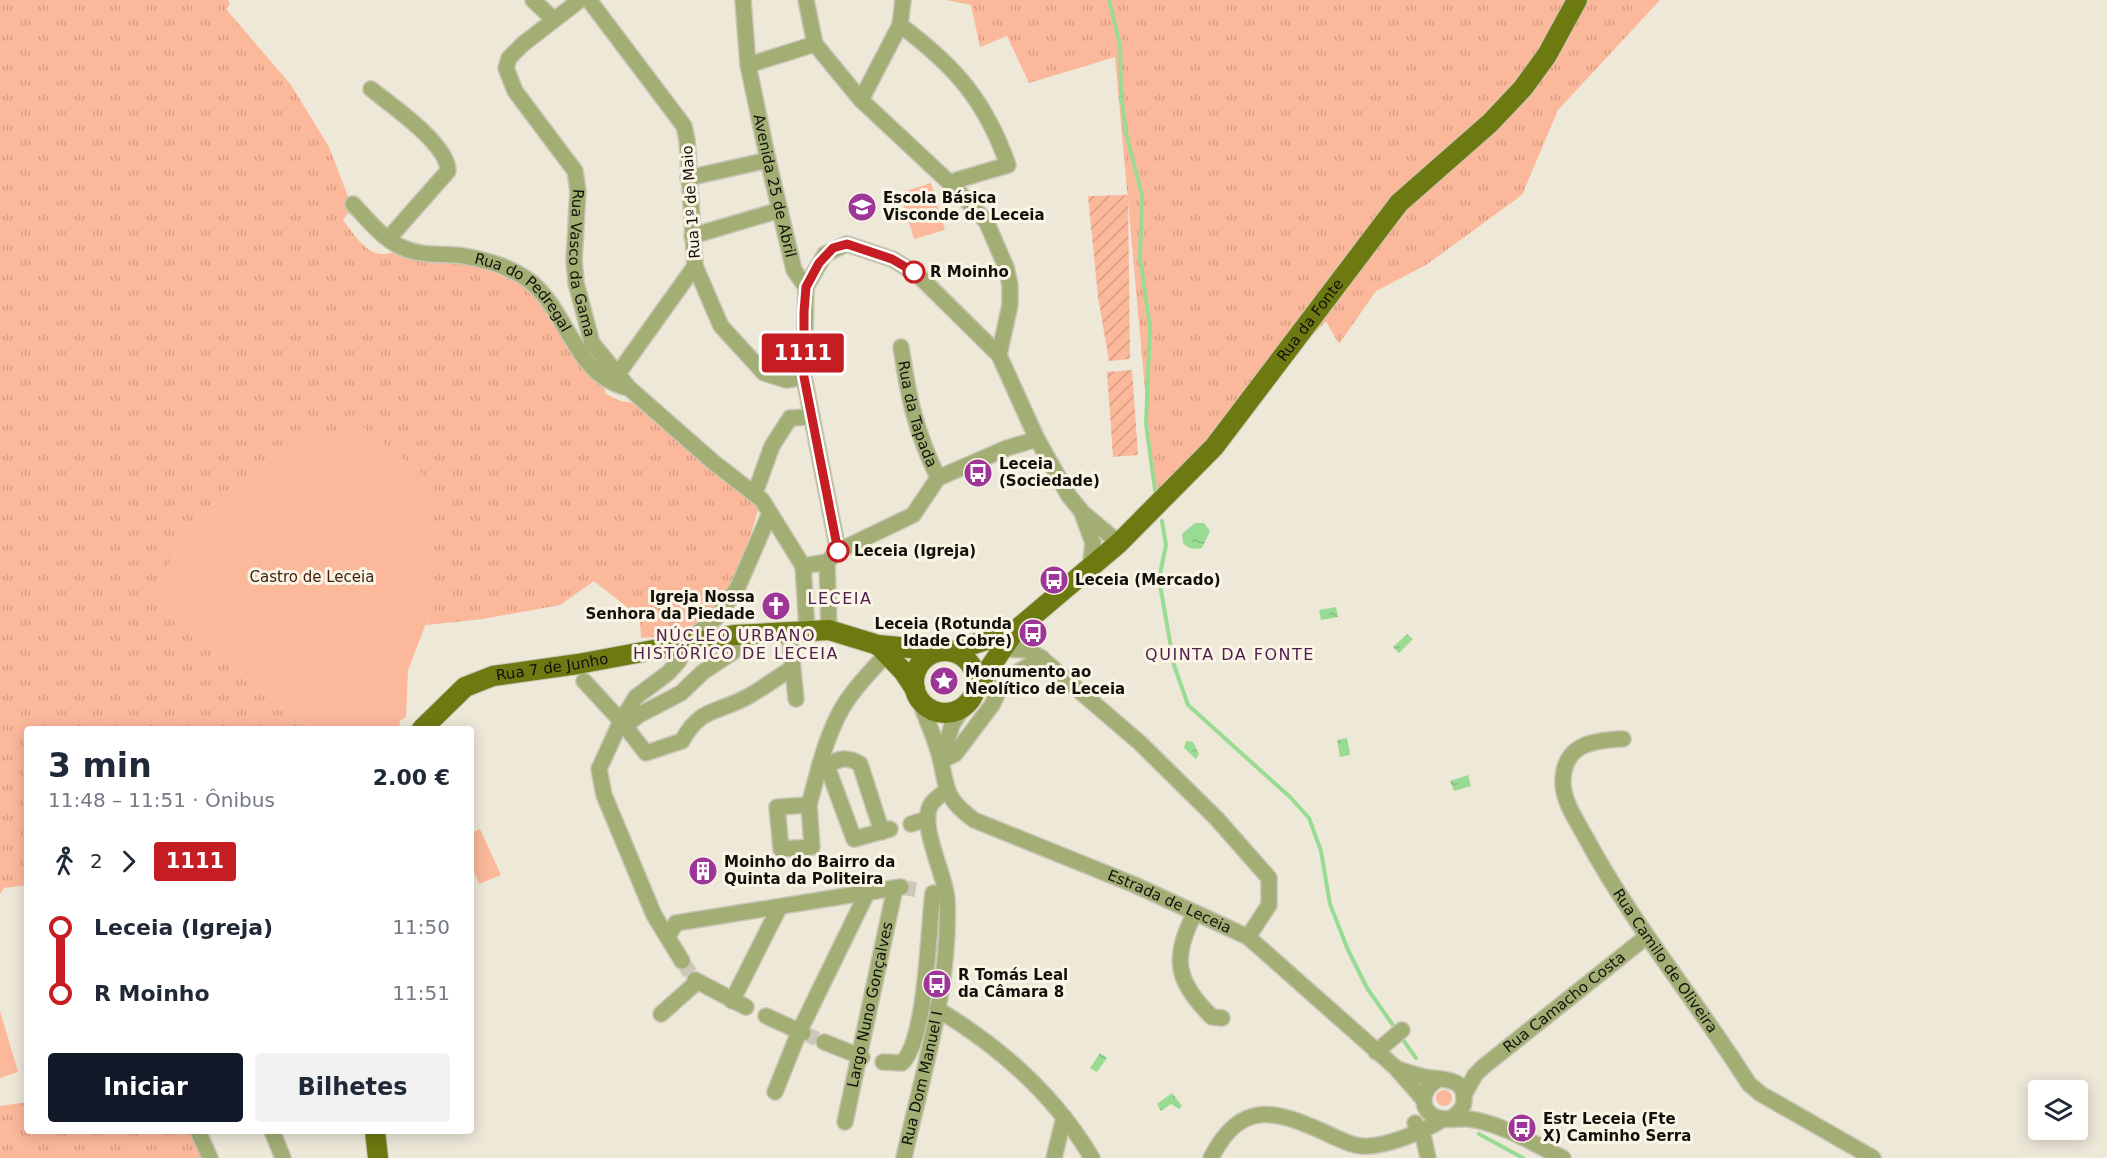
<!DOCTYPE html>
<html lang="pt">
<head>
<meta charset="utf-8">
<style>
	:root { --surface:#fff; --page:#f2f2f3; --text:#1f2937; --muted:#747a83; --accent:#111827 }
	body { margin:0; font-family:"DejaVu Sans",sans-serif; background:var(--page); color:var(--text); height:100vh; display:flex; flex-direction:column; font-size:22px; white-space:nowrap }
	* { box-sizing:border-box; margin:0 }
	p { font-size:20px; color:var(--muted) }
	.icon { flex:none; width:33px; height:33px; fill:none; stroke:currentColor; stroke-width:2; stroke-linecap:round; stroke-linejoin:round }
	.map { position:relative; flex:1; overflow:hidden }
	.drawer { position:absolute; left:24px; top:726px; width:450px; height:408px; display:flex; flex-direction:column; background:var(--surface); border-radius:6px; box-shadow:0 3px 15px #0003 }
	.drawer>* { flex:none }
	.badge { padding:0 12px; border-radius:4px; font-size:21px; line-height:39px }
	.buttons { position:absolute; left:2028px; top:1080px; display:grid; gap:12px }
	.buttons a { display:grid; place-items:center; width:60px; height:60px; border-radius:6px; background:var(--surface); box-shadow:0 3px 15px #0003; font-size:30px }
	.map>.badge { position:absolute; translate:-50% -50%; box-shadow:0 0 0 3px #fff }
	.legs { display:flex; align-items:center; gap:9px; height:66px; padding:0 24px; font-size:20px }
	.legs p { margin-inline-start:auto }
	.head { display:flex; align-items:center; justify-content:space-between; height:102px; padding:0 24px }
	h1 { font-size:33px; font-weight:800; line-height:45px }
	.button { display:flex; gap:12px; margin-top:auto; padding:12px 24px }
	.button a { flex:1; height:69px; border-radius:6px; background:var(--accent); color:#fff; font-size:24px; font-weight:800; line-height:69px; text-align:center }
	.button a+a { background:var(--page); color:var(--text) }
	ul { padding:0 24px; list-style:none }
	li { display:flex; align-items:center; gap:21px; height:66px; font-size:22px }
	li i { display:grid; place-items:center; width:9px; height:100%; margin:0 8px; background:currentColor }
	li i::after { content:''; width:15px; height:15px; margin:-8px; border:4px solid; border-radius:50%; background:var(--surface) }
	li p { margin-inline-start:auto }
	li:first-child i { background:linear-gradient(#0000 50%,currentColor 0) }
	li:last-child i { background:linear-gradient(currentColor 50%,#0000 0) }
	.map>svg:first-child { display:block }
	.grass { fill:url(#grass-tufts) }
	.park { fill:#fcb89b }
	.garden { fill:url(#garden-furrows) }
	.water { fill:url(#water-ripples) }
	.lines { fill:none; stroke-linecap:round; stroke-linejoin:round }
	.stream { stroke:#99db93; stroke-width:4 }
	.minor-tunnel { stroke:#ccc8b9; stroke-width:15; stroke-dasharray:15 8; stroke-linecap:butt }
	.minor-casing { stroke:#cac6b7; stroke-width:18 }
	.major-casing { stroke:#cac6b7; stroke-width:22 }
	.minor { stroke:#a2ae74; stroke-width:15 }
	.major { stroke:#6c7a11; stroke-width:20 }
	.line-1-casing { stroke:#fff; stroke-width:14 }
	.line-1 { stroke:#c61d23; stroke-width:9 }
	.stop-1-dot { fill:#fff; stroke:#c61d23; stroke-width:3 }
	.labels { text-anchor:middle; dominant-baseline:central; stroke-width:6; stroke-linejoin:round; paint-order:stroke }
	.street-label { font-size:15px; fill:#13110c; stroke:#faf5e5 }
	.poi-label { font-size:15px; font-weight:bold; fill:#13110c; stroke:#faf5e5; text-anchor:start }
	.stop-label { font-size:15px; font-weight:bold; fill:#13110c; stroke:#faf5e5; text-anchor:start }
	.park-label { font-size:15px; fill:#422010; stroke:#faf5e5 }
	.neighbourhood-label { font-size:16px; letter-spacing:1.5px; fill:#4f1d4c; stroke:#faf5e5 }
</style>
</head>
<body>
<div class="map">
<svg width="2107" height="1158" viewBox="0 0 2107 1158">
	<defs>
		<pattern id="grass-tufts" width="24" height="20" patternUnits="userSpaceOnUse" patternTransform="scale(1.5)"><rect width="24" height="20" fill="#fcb89b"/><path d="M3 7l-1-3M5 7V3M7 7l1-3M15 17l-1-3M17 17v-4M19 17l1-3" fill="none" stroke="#d79d84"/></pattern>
		<pattern id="garden-furrows" width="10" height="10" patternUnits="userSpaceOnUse" patternTransform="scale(1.5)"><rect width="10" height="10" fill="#fcb89b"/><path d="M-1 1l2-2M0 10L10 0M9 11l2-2" fill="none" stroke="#d79d84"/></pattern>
		<pattern id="water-ripples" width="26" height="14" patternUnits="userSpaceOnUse" patternTransform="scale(1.5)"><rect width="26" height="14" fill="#99db93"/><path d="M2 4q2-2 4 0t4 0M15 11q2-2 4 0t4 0" fill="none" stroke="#83bb7e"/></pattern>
	</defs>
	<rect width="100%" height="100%" fill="#ede8d8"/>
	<!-- grass -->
	<path class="grass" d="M0 0H228L230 4 226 9 291 85 329 147 354 212 347 214 343 220C358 239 371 264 398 250L501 270 533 292 602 381 606 394 620 401 634 403 726 481C738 487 747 498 759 506 746 553 729 613 679 632 667 636 653 637 641 638L640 620 642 619 594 581 560 605 483 619 426 625 430 612 285 447 197 516 149 599 310 729H27V885L4 888 0 894Z
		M946 0H1660L1558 110 1522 195 1426 265 1376 291 1339 344 1326 321 1155 501 1115 57 1029 83 1007 36 980 47 971 5Z
		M1436 1098a8 8 0 1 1 16 0a8 8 0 1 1-16 0Z
		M27 1102V1131H190L201 1158H0V1106Z"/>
	<!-- park -->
	<path class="park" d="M931 183 945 230 914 239 900 193Z
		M360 425 429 479 430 613 408 670 406 717 400 721 399 729H310L149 599 197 516 285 447Z
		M480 829 501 875 479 884 471 865V833Z
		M0 1011 18 1072 0 1078Z"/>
	<!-- garden -->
	<path class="garden" d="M1128 195 1130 359 1109 361 1098 297 1088 196Z
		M1132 370 1138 455 1113 457 1107 372Z"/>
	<!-- water -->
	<path class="water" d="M1195 523H1204L1210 531 1202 548C1193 550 1189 549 1183 543L1182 534Z
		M1336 607 1338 617 1321 620 1319 610Z
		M1407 634 1413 639 1399 653 1393 647Z
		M1347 738 1350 755 1340 757 1337 740Z
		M1186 741 1193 742 1199 754 1196 759 1184 748Z
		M1468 775 1471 786 1454 791 1450 781Z
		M1100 1053 1107 1058 1097 1072 1090 1068Z
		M1172 1093 1182 1106 1179 1109 1171 1104 1161 1111 1157 1104Z"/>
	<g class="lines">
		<!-- stream -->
		<path class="stream" d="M1109 0 1120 45 1121 92 1126 133 1142 195 1140 258 1150 327 1146 424 1155 490
			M1162 521 1166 545 1159 579 1174 665 1188 705 1290 797 1309 818 1321 851 1330 904 1348 950 1367 988 1397 1031
			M1401 1037 1416 1058
			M1479 1134 1523 1158"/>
		<!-- minor-tunnel -->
		<path class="minor-tunnel" d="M901 887 923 891
			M682 961 695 980
			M803 1033 824 1042"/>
		<!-- minor casing -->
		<g class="minor-casing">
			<g id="minor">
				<path d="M533 0 554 20"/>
				<path id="s1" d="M580 0 523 44 509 58 506 68 515 91 575 171 578 191 574 260 576 283 592 343 629 388 712 461 762 500 803 566"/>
				<path d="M589 0 684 126 687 140 695 266 617 375"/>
				<path id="s2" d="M743 0 748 65 768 160 794 270 806 287 804 377 838 551"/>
				<path d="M806 0 815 44 861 100 900 25 903 0"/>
				<path d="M900 25C955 66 985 100 1008 165L957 180 952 185"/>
				<path d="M748 65 815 44"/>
				<path d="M371 89C392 106 448 144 448 171L388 239"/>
				<path d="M861 100 952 185 986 221 1006 267 1010 285V305L999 355"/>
				<path d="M688 178 768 160"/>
				<path id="s3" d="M353 204C367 219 382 238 401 247 422 257 442 253 464 256 487 260 514 268 532 283 569 314 576 378 629 388"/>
				<path d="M692 236 780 210"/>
				<path d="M695 266 721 326 764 373 786 380 804 377"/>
				<path d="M806 287 825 254 847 244 892 259 917 274 999 355 1037 439 1069 496 1083 513 1119 543"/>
				<path id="s4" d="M901 347C909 400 915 429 938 478"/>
				<path d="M938 478 1007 448 1037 439"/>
				<path d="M755 493 772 446 790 418 812 417"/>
				<path d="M1082 513 1093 543 1090 568"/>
				<path d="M827 562 838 551 913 515 938 478"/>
				<path d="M827 562 829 630"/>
				<path d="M807 629 803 566 827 562"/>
				<path d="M789 631 796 699"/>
				<path d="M1003 649 1026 650 1040 657 1140 743 1217 819 1269 878V905L1248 937"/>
				<path d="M584 681 621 721 646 753 682 741C700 707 718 713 747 697 762 689 776 678 791 669"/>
				<path id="s5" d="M919 699C926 719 936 740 941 761 947 792 947 800 974 820L1135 885 1248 937 1396 1068 1424 1100"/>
				<path d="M625 726 639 715 681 693 703 672 733 652 734 635"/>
				<path id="s6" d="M1623 739C1593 740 1562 744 1563 784 1564 803 1577 821 1586 838 1633 925 1696 1000 1749 1084L1761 1094 1873 1158"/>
				<path d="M941 761 955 754 992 705 1004 680 1042 658"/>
				<path d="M941 761 952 725 964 706"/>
				<path d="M820 764C835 711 849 693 887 654"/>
				<path d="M809 805 777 807 781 849 812 847 809 805 820 764 827 766"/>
				<path d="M911 824 927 819"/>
				<path d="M882 832 860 764C848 756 839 758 827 766L854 839 890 829"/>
				<path d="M1195 913C1171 958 1176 982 1212 1017L1222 1018"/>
				<path d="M668 936 676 923 901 887"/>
				<path d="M682 961 654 915 604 795 599 769 621 721 636 697 668 673 679 661 686 642 716 618 737 589 770 513"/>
				<path d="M695 980 746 1007"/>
				<path d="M732 1001 779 908"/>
				<path d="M937 1009C999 1046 1055 1096 1092 1158"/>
				<path d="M661 1014 697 982"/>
				<path d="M766 1016 803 1033"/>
				<path d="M824 1042 862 1057"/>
				<path d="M1376 1052 1402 1030"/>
				<path d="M883 1062 902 1063C927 1038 928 929 933 893"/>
				<path d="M1398 1069C1407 1072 1416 1075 1425 1077 1441 1080 1466 1077 1464 1100 1464 1109 1458 1114 1451 1118"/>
				<path d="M1440 1079C1425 1085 1417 1104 1432 1115 1442 1122 1457 1118 1469 1119 1501 1123 1534 1144 1563 1158"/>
				<path d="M775 1092 799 1032 867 893"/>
				<path id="s7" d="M1464 1095 1475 1075 1483 1067 1646 937"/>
				<path id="s8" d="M845 1122 895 888"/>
				<path d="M1415 1123 1424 1139 1428 1158"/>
				<path d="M198 1131 210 1158"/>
				<path d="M272 1131 283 1158"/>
				<path id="s9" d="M904 1158C922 1074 951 987 947 900 946 875 917 823 932 803 936 798 942 794 946 791"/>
				<path d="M1054 1158 1064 1117"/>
				<path d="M1211 1158C1241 1099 1275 1110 1326 1133 1337 1138 1349 1145 1361 1146 1384 1148 1425 1131 1443 1119"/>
			</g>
		</g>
		<!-- major casing -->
		<g class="major-casing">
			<g id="major">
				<path d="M878 645 903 671 915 689"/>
				<path d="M952 651 1015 631"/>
				<circle cx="945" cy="682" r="31"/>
				<path id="s10" d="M975 689 1015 631 1119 543 1214 447 1399 203 1490 123 1523 88 1547 55 1577 0"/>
				<path id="s11" d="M422 729 465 687 493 676 578 664 734 635 829 630 878 645 942 651"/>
				<path d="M375 1131 378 1158"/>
			</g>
		</g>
		<!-- minor -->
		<use href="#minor" class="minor"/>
		<!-- major -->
		<use href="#major" class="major"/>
	</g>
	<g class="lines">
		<!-- line-1 casing -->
		<g class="line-1-casing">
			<path id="line-1" d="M838 551 804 377V312L806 287 819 263 833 248 847 244 892 259 914 272"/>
		</g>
		<!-- line-1 -->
		<use href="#line-1" class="line-1"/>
	</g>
	<!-- icons -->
	<defs>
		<g id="school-disc" transform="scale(1.5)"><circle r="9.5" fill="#9e3598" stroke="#faf5e5"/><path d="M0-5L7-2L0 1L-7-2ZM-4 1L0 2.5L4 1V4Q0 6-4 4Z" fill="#fff"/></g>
		<g id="bus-disc" transform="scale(1.5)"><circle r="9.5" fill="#9e3598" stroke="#faf5e5"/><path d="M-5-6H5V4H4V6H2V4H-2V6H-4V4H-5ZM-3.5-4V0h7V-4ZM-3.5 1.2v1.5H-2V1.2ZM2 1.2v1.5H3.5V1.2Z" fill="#fff"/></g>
		<g id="church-disc" transform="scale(1.5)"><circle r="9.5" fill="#9e3598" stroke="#faf5e5"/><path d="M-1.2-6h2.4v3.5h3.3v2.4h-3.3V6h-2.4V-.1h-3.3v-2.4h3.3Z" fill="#fff"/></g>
		<g id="sight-disc" transform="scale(1.5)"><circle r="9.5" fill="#9e3598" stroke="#faf5e5"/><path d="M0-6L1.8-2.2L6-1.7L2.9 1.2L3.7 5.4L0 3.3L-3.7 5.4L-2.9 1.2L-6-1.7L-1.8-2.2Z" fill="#fff"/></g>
		<g id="building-disc" transform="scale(1.5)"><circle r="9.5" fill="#9e3598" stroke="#faf5e5"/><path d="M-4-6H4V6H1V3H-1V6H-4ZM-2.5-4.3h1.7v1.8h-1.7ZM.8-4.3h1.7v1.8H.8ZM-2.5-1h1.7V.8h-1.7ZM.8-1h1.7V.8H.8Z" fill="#fff"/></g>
	</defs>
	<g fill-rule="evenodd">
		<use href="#school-disc" x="862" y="207"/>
		<use href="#bus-disc" x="978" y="473"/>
		<use href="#bus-disc" x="1054" y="580"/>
		<use href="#church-disc" x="776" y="606"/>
		<use href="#bus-disc" x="1033" y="633"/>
		<use href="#sight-disc" x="944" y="681"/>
		<use href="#building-disc" x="703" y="871"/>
		<use href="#bus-disc" x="937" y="984"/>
		<use href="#bus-disc" x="1522" y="1128"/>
	</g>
	<!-- markers -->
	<g class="stop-1-dot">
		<circle cx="914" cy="272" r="10"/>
		<circle cx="838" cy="551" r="10"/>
	</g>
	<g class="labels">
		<!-- street labels -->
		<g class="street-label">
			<text stroke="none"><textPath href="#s2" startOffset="189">Avenida 25 de Abril</textPath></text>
			<text transform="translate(691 202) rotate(-94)">Rua 1º de Maio</text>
			<text stroke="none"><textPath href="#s1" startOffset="320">Rua Vasco da Gama</textPath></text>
			<text stroke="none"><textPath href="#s3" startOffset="201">Rua do Pedregal</textPath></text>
			<text stroke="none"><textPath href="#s10" startOffset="501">Rua da Fonte</textPath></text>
			<text stroke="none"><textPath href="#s4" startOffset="69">Rua da Tapada</textPath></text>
			<text stroke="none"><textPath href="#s11" startOffset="150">Rua 7 de Junho</textPath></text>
			<text stroke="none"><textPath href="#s5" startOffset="348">Estrada de Leceia</textPath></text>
			<text stroke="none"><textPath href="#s6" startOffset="292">Rua Camilo de Oliveira</textPath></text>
			<text stroke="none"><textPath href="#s7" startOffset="138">Rua Camacho Costa</textPath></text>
			<text stroke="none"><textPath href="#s8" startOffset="120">Largo Nuno Gonçalves</textPath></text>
			<text stroke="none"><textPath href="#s9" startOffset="82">Rua Dom Manuel I</textPath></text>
		</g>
		<!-- poi labels -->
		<g class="poi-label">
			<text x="883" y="198">Escola Básica<tspan x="883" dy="17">Visconde de Leceia</tspan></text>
			<text x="999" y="464">Leceia<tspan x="999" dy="17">(Sociedade)</tspan></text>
			<text x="1075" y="580">Leceia (Mercado)</text>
			<text x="755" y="597" text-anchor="end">Igreja Nossa<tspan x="755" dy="17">Senhora da Piedade</tspan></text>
			<text x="1012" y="624" text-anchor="end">Leceia (Rotunda<tspan x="1012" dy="17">Idade Cobre)</tspan></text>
			<text x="965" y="672">Monumento ao<tspan x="965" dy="17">Neolítico de Leceia</tspan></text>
			<text x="724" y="862">Moinho do Bairro da<tspan x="724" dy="17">Quinta da Politeira</tspan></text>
			<text x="958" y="975">R Tomás Leal<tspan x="958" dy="17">da Câmara 8</tspan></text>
			<text x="1543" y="1119">Estr Leceia (Fte<tspan x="1543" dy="17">X) Caminho Serra</tspan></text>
		</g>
		<!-- stop labels -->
		<g class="stop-label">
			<text x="930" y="272">R Moinho</text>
			<text x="854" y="551">Leceia (Igreja)</text>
		</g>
		<!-- park labels -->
		<g class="park-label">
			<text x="312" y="577">Castro de Leceia</text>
		</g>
		<!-- neighbourhood labels -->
		<g class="neighbourhood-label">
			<text x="840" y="598">LECEIA</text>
			<text x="736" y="635">NÚCLEO URBANO<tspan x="736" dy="18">HISTÓRICO DE LECEIA</tspan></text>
			<text x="1230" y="654">QUINTA DA FONTE</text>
		</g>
	</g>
</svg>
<div class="buttons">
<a><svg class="icon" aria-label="layers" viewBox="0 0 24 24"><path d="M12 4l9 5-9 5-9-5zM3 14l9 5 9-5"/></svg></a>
</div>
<b class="badge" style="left:803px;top:353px;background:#c61d23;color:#fff">1111</b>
<section class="drawer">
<div class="head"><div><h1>3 min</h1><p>11:48 – 11:51 · Ônibus</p></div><b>2.00 €</b></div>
<div class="legs"><svg class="icon" aria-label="walk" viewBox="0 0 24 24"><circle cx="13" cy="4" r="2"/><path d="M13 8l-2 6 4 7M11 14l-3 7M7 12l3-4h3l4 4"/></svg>2<svg class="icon" aria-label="forward" viewBox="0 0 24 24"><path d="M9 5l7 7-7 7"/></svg><b class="badge" style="background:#c61d23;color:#fff">1111</b></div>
<ul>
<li><i style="color:#c61d23"></i><b>Leceia (Igreja)</b><p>11:50</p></li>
<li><i style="color:#c61d23"></i><b>R Moinho</b><p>11:51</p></li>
</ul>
<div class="button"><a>Iniciar</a><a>Bilhetes</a></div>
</section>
</div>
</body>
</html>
